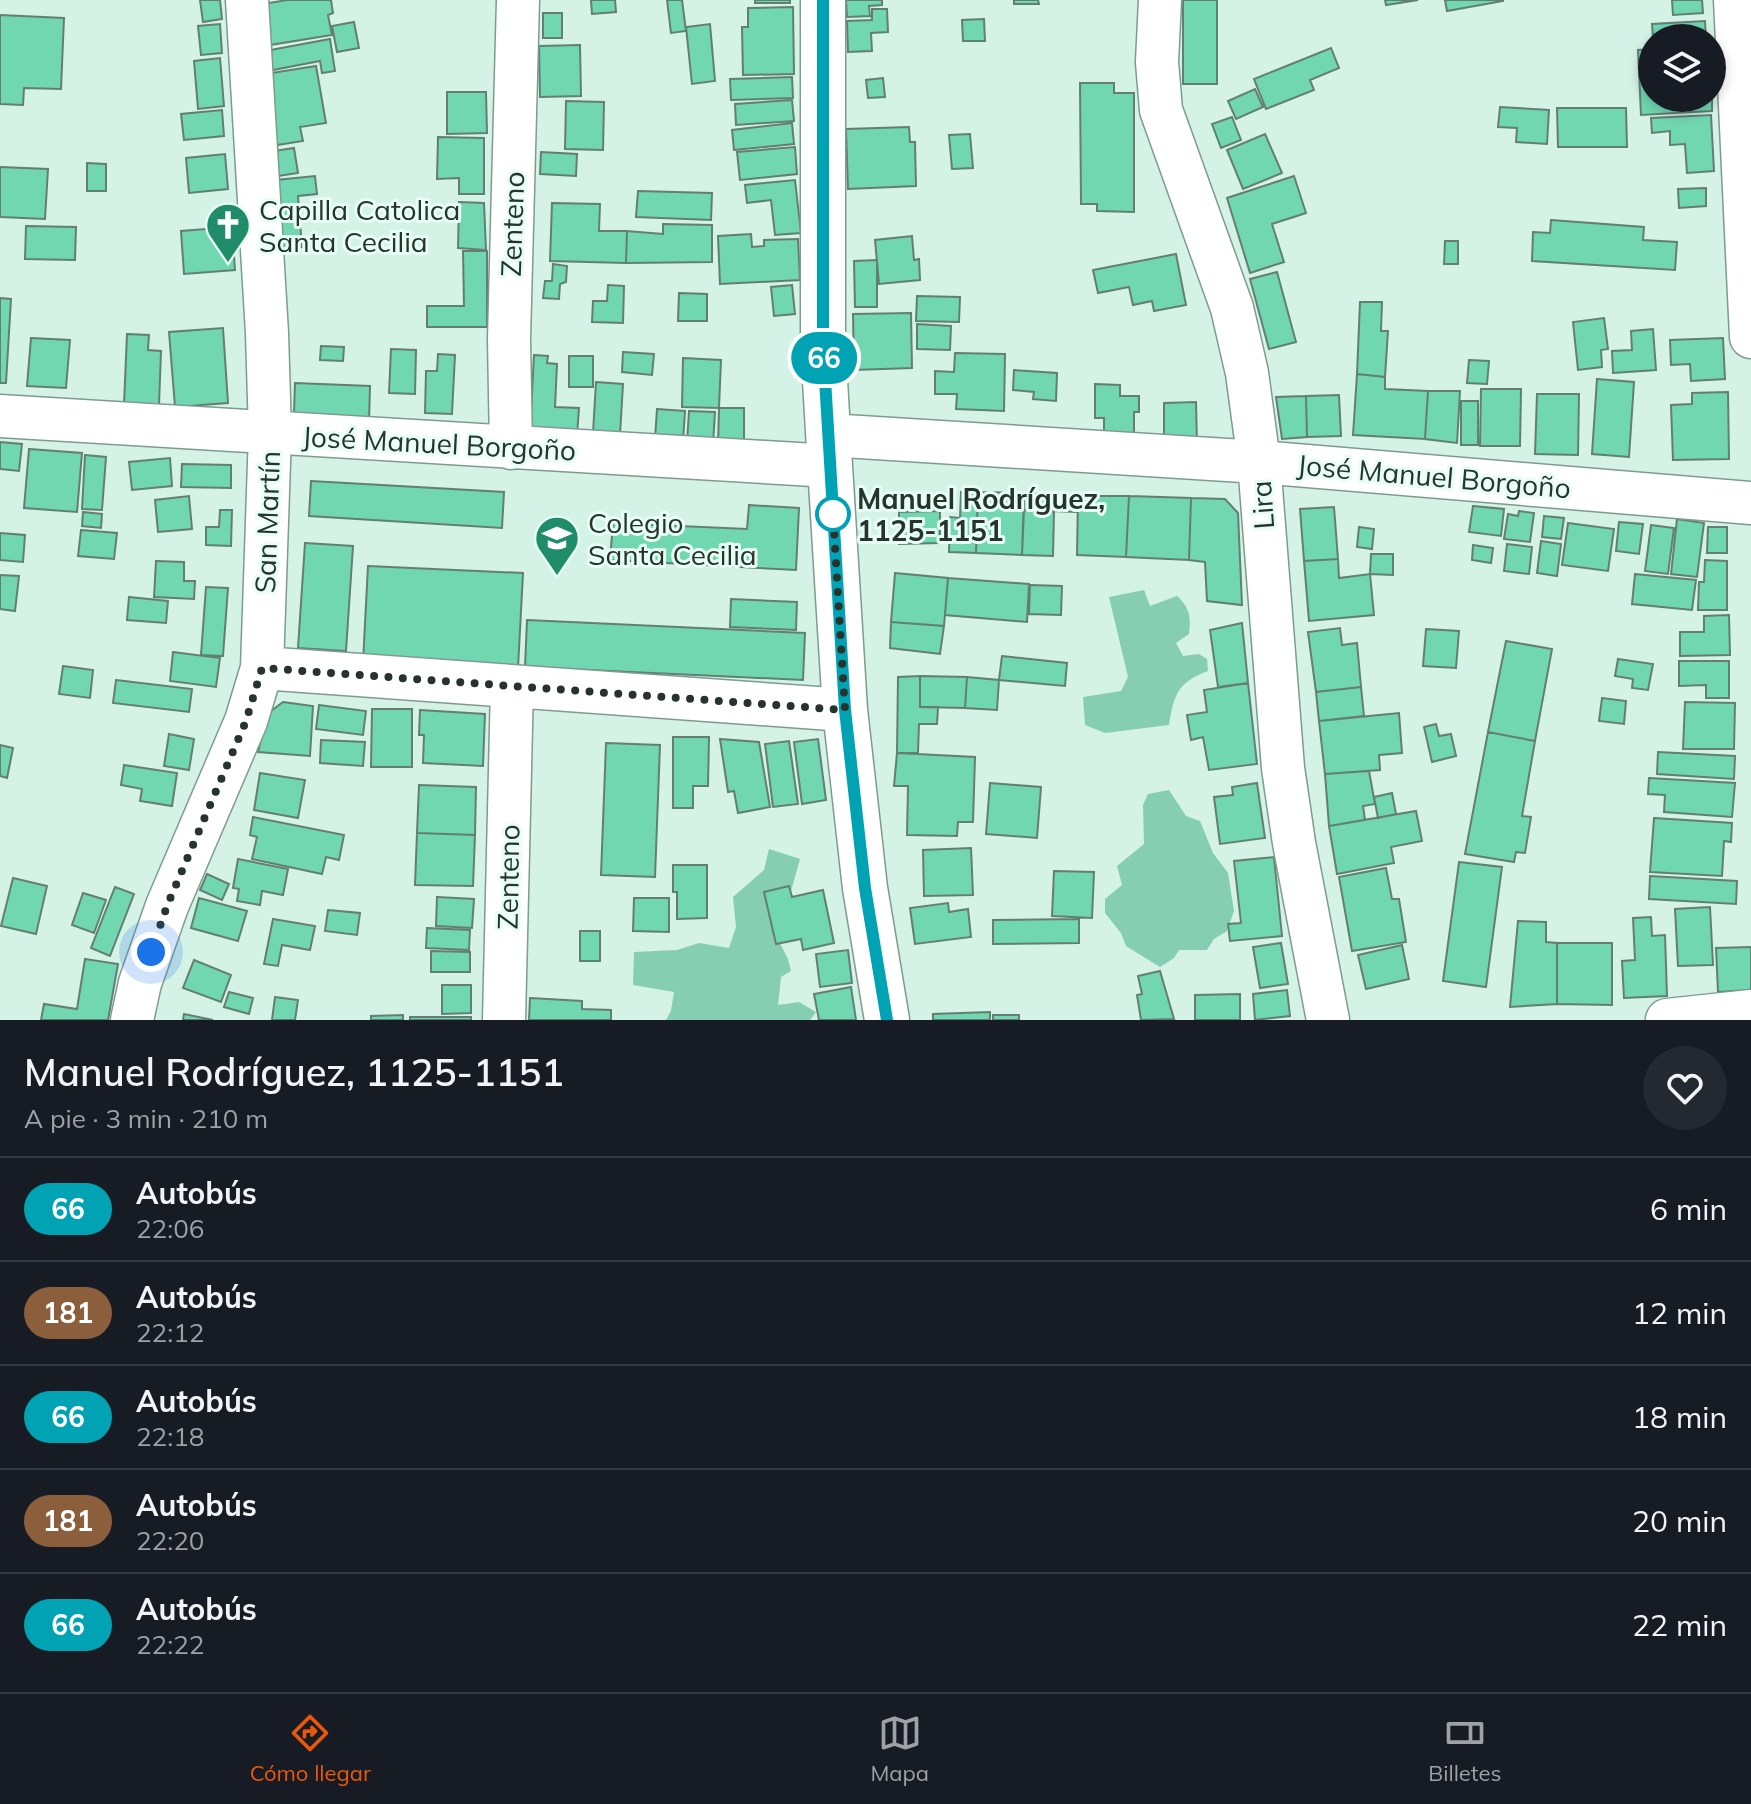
<!DOCTYPE html>
<html lang="es">
<head>
<meta charset="utf-8">
<style>
	:root { --surface:#171b24; --page:#242831; --text:#f1f3f6; --muted:#9ea1a6; --line:#363941; --accent:#ea580c }
	body { margin:0; font-family:Mulish,sans-serif; background:var(--page); color:var(--text); height:100vh; display:flex; flex-direction:column; font-size:30px; white-space:nowrap }
	* { box-sizing:border-box; margin:0 }
	p { font-size:26px; color:var(--muted) }
	.icon { flex:none; width:44px; height:44px; fill:none; stroke:currentColor; stroke-width:2; stroke-linecap:round; stroke-linejoin:round }
	.map { position:relative; height:1020px; overflow:hidden }
	.side { display:flex; flex-direction:column; background:var(--surface); flex:1 }
	.side>* { flex:none }
	.badge { padding:0 16px; border-radius:26px; font-size:28px; line-height:52px }
	.buttons { position:absolute; left:1638px; top:24px; display:grid; gap:16px }
	.buttons a { display:grid; place-items:center; width:88px; height:88px; border-radius:50%; background:var(--surface); box-shadow:0 4px 12px #0003; font-size:40px }
	.you { position:absolute; width:40px; height:40px; margin:-20px; border:6px solid #fff; border-radius:50%; background:#1a73e8; box-shadow:0 0 0 12px #1a73e833 }
	.map>.badge { position:absolute; translate:-50% -50%; box-shadow:0 0 0 4px #fff }
	.round { display:grid; place-items:center; flex:none; width:84px; height:84px; border-radius:42px; background:var(--page) }
	.headline { display:flex; align-items:center; justify-content:space-between; height:136px; padding:0 24px }
	h1 { font-size:38px; font-weight:600; line-height:60px }
	ul { padding:0; list-style:none }
	li { display:flex; align-items:center; gap:24px; height:104px; padding:0 24px; border-top:2px solid var(--line) }
	li div { flex:1 }
	li b { display:block; font-size:30px }
	li em { font-style:normal }
	li .badge { min-width:88px; font-weight:700; text-align:center }
	.menu { display:flex; justify-content:space-around; align-items:center; height:112px; border-top:2px solid var(--line); background:var(--surface); font-size:22px; color:var(--muted) }
	.menu a { display:grid; justify-items:center; gap:4px }
	.menu .current { color:var(--accent) }
	.map>svg:first-child { display:block }
	.green { fill:#85ceb1 }
	.building { fill:#71d7b1; stroke:#637f73; stroke-width:2 }
	.lines { fill:none; stroke-linecap:round; stroke-linejoin:round }
	.street-casing { stroke:#7f9b8f; stroke-width:45 }
	.secondary-casing { stroke:#7f9b8f; stroke-width:47 }
	.street { stroke:#fff; stroke-width:42 }
	.secondary { stroke:#fff; stroke-width:44 }
	.line-casing { stroke:#fff; stroke-width:18 }
	.line { stroke:#00a3b4; stroke-width:12 }
	.walk { stroke:#27332d; stroke-width:8; stroke-dasharray:0 14.4 }
	.stop-dot { fill:#fff; stroke:#00a3b4; stroke-width:4 }
	.labels { text-anchor:middle; dominant-baseline:central; stroke-width:6; stroke-linejoin:round; paint-order:stroke }
	.poi-label { font-size:28px; fill:#27332d; stroke:#e6fef3; text-anchor:start }
	.street-label { font-size:28px; fill:#27332d; stroke:#e6fef3 }
	.stop-label { font-size:28px; font-weight:bold; fill:#27332d; stroke:#e6fef3; text-anchor:start }
</style>
</head>
<body>
<div class="map">
<svg width="1751" height="1020" viewBox="0 0 1751 1020">
	<rect width="100%" height="100%" fill="#d4f2e5"/>
	<!-- green -->
	<path class="green" d="M1144 590 1150 606 1177 596C1190 608 1191 617 1189 634L1176 643 1183 656 1199 654 1207 659 1208 671C1178 682 1174 694 1169 725L1105 733 1085 725 1083 697 1121 691 1128 677 1109 597Z
		M1169 790 1186 816 1200 821 1213 853 1228 873 1234 911 1227 931 1214 939 1207 950H1179L1174 958 1160 967 1126 946 1121 933 1105 913V899L1122 885 1117 866 1144 844 1143 805 1148 794Z
		M769 849 800 859 791 891 773 930 788 959 791 971 781 977 778 1005 799 1002 816 1012 810 1020H666L671 1011 674 992 633 985 634 952 677 950 699 943 729 948 736 927 733 897 764 870Z"/>
	<!-- building -->
	<path class="building" d="M200 0H220L222 19 203 22Z
		M287 0H331L333 13 328 15 332 35 270 45 263 4Z
		M591 0H615L616 12 592 14Z
		M667 0H682L686 31 671 33Z
		M755 0H790V3H755Z
		M846 0H882V5L869 6 870 16 847 17Z
		M1014 0H1038L1039 4H1014Z
		M1183 0H1217V84H1183Z
		M1385 0H1418L1386 5Z
		M1445 0H1503V1L1447 11Z
		M1672 0H1702L1703 13 1673 15Z
		M793 7 794 74 743 75 742 27H748V8Z
		M872 9H887L888 32 871 33 872 51 848 52 847 21 872 20Z
		M543 13H562V38H543Z
		M0 15 64 18 61 89 24 88 23 105 0 104Z
		M984 19 985 41H963L962 20Z
		M1705 21 1706 38H1653L1652 24Z
		M354 22 359 48 337 52 332 26Z
		M220 24 222 53 201 55 198 26Z
		M710 24 715 81 692 84 686 27Z
		M330 39 335 71 322 73 320 61 268 71 265 51Z
		M580 45 581 96 540 97 539 46Z
		M1331 48 1339 68 1310 80 1314 90 1266 109 1254 79Z
		M1652 49V98L1712 97V111L1641 115 1638 50Z
		M220 58 224 106 198 109 194 61Z
		M316 66 326 123 300 127 303 141 277 145 265 74Z
		M792 77 793 98 731 100 730 79Z
		M883 78 885 97 868 98 866 80Z
		M1080 83H1114V93H1134V212L1097 211V204H1081Z
		M1255 89 1263 107 1236 119 1228 101Z
		M447 92H486L487 133 447 134Z
		M792 100 794 121 736 125 735 104Z
		M566 101 604 102 603 150 565 149Z
		M1500 107 1549 110 1547 144 1516 142 1517 128 1498 127Z
		M1557 108H1626L1627 147H1558Z
		M222 110 224 136 184 140 181 114Z
		M1711 115 1714 171 1687 173 1685 144 1670 145V131L1652 133 1651 118Z
		M1232 117 1241 140 1221 148 1212 124Z
		M792 123 794 144 734 150 732 130Z
		M909 127 910 142H915L916 186 848 189 846 129Z
		M970 134 973 168 952 169 949 135Z
		M1265 134 1282 173 1243 189 1227 150Z
		M438 137 484 138V194H459V178L437 179Z
		M795 147 797 174 740 180 737 152Z
		M294 148 298 173 271 177 267 152Z
		M541 152 577 154 576 176 540 174Z
		M225 154 228 189 189 193 186 158Z
		M87 163 106 164V191H87Z
		M0 167 48 169 45 219 0 217Z
		M315 176 317 194 298 196 302 247 282 249 276 180Z
		M1294 176 1306 213 1272 224 1284 262 1250 273 1227 198Z
		M795 180 801 233 775 235 771 200 747 203 745 185Z
		M1706 188V206L1679 208 1678 189Z
		M638 191 712 193 711 220 636 217Z
		M459 202 484 203 486 250 458 248Z
		M552 203 600 204 599 231H627L626 263 550 261Z
		M1551 220 1644 227 1643 240 1677 242 1675 270 1532 261 1533 232 1550 233Z
		M663 224 712 225V262L626 263 627 231 663 234Z
		M26 226 76 227 75 260 25 259Z
		M232 227 235 270 184 274 181 231Z
		M751 234 752 247 764 246V240L798 239 800 280 720 284 718 236Z
		M912 236 914 260 919 259 920 280 879 284 875 240Z
		M1445 241H1458V264H1444Z
		M463 251H487V327H427V306H464Z
		M1176 254 1186 305 1154 311 1152 301 1133 305 1129 287 1098 293 1093 270Z
		M877 260V307H855L854 261Z
		M553 264 567 266 566 282 560 284 559 299 543 298 545 281H552Z
		M1277 272 1296 342 1269 349 1250 279Z
		M608 285 624 286 623 323 592 322 593 301H607Z
		M792 285 795 314 774 316 771 287Z
		M679 293 707 294V321H678Z
		M917 296 960 297 959 322 916 321Z
		M0 298 11 299 6 383H0Z
		M1360 302H1382L1381 331H1388L1385 377 1357 374Z
		M911 313 912 368 854 370 853 314Z
		M1604 318 1608 349 1601 350 1602 367 1578 370 1573 322Z
		M917 324 951 326 950 350 917 349Z
		M223 328 228 403 175 407 169 332Z
		M1653 329 1656 370 1613 373 1612 351 1632 350 1631 331Z
		M127 334 149 335 148 350 161 351 159 405 124 404Z
		M31 338 70 340 66 388 27 386Z
		M1723 338 1725 379 1691 381 1690 364 1671 365 1670 340Z
		M321 346 344 347 343 361 320 360Z
		M391 349 416 350 415 394 389 393Z
		M623 352 654 354 652 375 622 372Z
		M955 353 1005 354 1004 411 956 409 957 394H935V371L954 372Z
		M438 354 455 355 452 414 425 413 426 371H437Z
		M534 355 548 356 547 363 557 364 555 407 579 408 577 435 530 433Z
		M569 356H593V387H569Z
		M683 358 721 360 719 408 682 407Z
		M1469 360 1489 361 1487 384 1467 383Z
		M1014 370 1057 373 1056 401 1033 399 1034 392 1013 390Z
		M1357 374 1385 377V389L1428 391 1425 439 1353 435Z
		M1597 379 1634 382 1629 457 1592 454Z
		M596 382 623 384 620 435 593 433Z
		M295 383 370 386 369 422 294 413Z
		M1095 384 1120 385V396H1139V412H1134V438H1104V418H1095Z
		M1481 389H1521L1520 446H1480Z
		M1428 391H1460L1457 443 1425 439Z
		M1728 392 1729 459 1673 460 1671 405 1692 404V393Z
		M1537 394H1579L1578 455 1535 454Z
		M1339 395 1341 436 1307 437 1306 396Z
		M1306 396 1307 437 1282 439 1276 397Z
		M1461 401H1478V445H1461Z
		M1196 402 1197 444 1164 445V403Z
		M719 408H744V446H718Z
		M657 409 685 411 683 441 655 439Z
		M689 411 715 412 713 444 687 443Z
		M0 442 22 444 19 471 0 469Z
		M29 449 82 453 77 512 24 508Z
		M85 455 106 457 102 510 82 509Z
		M170 458 172 486 132 490 129 462Z
		M182 464 231 465V488L181 487Z
		M311 481 504 492 502 528 309 516Z
		M961 492H978L976 553 949 552 950 517 960 518Z
		M978 492 1024 493 1022 555 976 553Z
		M1024 493 1078 496 1077 512 1024 510Z
		M189 496 192 529 158 532 155 500Z
		M1078 496H1129L1126 557 1077 555Z
		M1129 496 1191 498 1189 560 1126 557Z
		M1191 498 1225 499 1238 513 1242 605 1207 601 1205 562 1189 560Z
		M749 505 799 508 796 570 610 560 613 523 747 529Z
		M1473 506 1504 509 1501 536 1469 532Z
		M1334 507 1338 559 1304 561 1300 509Z
		M220 510H232L231 546 206 545V527H219Z
		M1024 510 1054 512 1053 556 1022 555Z
		M940 511V543L899 544V512Z
		M1519 511 1534 513 1530 542 1504 539 1508 514 1518 516Z
		M83 512 102 514 101 528 82 526Z
		M1544 516 1564 518 1561 539 1542 537Z
		M1677 519 1704 523 1697 577 1671 574Z
		M1619 522 1643 524 1639 554 1616 551Z
		M1568 523 1614 529 1608 571 1562 565Z
		M1651 525 1674 528 1668 574 1645 571Z
		M1359 527 1374 529 1372 549 1357 547Z
		M1708 527H1727V553H1707Z
		M81 530 117 533 114 559 78 556Z
		M0 533 25 535 23 562 0 560Z
		M1541 541 1561 544 1557 576 1537 573Z
		M305 543 353 546 346 651 298 648Z
		M1507 544 1532 547 1529 574 1504 571Z
		M1473 545 1493 548 1491 563 1472 560Z
		M1371 554H1393V575L1370 574Z
		M1338 559 1339 578 1370 574 1374 615 1309 621 1304 561Z
		M1705 560 1727 561V610H1698L1699 582H1704Z
		M156 561 184 562V581H195L194 599 154 597Z
		M368 566 523 573 518 668 363 662Z
		M895 573 948 578 944 626 891 622Z
		M1635 574 1696 580 1692 610 1632 604Z
		M0 575 19 576 15 611 0 609Z
		M948 578 1029 584 1027 622 945 615Z
		M1030 585 1062 586 1061 615 1029 614Z
		M206 587 228 588 223 656 201 655Z
		M129 597 168 601 166 623 127 620Z
		M731 599 797 602 796 630 730 627Z
		M1729 615 1730 655 1680 656V632H1704V616Z
		M527 620 805 633 803 680 525 667Z
		M891 622 944 626 940 654 890 648Z
		M1242 623 1248 683 1218 687 1210 630Z
		M1340 628 1342 645 1357 643 1361 687 1316 692 1308 632Z
		M1426 629 1459 631 1456 668 1423 666Z
		M1506 641 1552 649 1535 741 1488 732Z
		M173 652 220 658 216 687 170 681Z
		M1002 656 1067 663 1065 686 999 680Z
		M1618 659 1653 664 1648 690 1632 688 1633 679 1615 676Z
		M1679 661H1729V698H1706V685L1679 686Z
		M63 666 93 670 90 698 59 694Z
		M920 676V707H938L937 724H919L918 753H897L898 677Z
		M920 676 967 677 965 708 920 707Z
		M967 677 999 680 997 710 965 708Z
		M116 680 192 689 189 712 113 703Z
		M1248 683 1257 764 1209 770 1203 737 1191 740 1187 715 1207 712 1204 690Z
		M1361 687 1364 716 1319 721 1316 692Z
		M1602 698 1626 701 1624 724 1599 721Z
		M283 702 313 706 310 756 258 752 267 714Z
		M1685 702 1735 703 1734 749H1683Z
		M319 705 366 711 363 735 316 729Z
		M372 709H412V767H371Z
		M420 710 485 714 483 766 423 763 424 735H419Z
		M1399 713 1402 753 1379 755 1380 770 1325 774 1319 721Z
		M1436 724 1439 736 1451 734 1456 756 1432 762 1424 727Z
		M1488 732 1535 741 1522 816 1531 817 1525 853 1516 852 1514 862 1465 854Z
		M169 734 194 739 189 770 164 766Z
		M673 737H709L708 786H693V808H673Z
		M720 739 759 742 770 807 738 813 734 791 728 792Z
		M818 739 826 800 802 804 794 742Z
		M321 740 365 742 363 766 320 763Z
		M789 741 798 804 773 807 765 744Z
		M606 743 660 745 655 877 601 875Z
		M0 745 13 748 7 778 0 776Z
		M1658 752 1735 756 1734 779 1657 774Z
		M897 753 975 757 973 822H958L957 836 907 835 908 786H894Z
		M124 765 177 773 172 806 140 801 142 789 121 785Z
		M1369 771 1375 804 1363 806 1365 820 1329 826 1325 774Z
		M260 773 305 780 298 818 254 810Z
		M1649 778 1735 783 1732 817 1664 812 1665 795 1648 794Z
		M990 783 1041 787 1037 838 986 834Z
		M1257 783 1265 838 1220 844 1214 797 1233 795 1232 787Z
		M419 785 476 787 475 835 417 833Z
		M1392 793 1396 814 1378 818 1374 797Z
		M1416 811 1422 841 1391 847 1394 863 1337 874 1329 826Z
		M253 817 344 835 339 860 326 857 322 874 252 859 257 837 250 835Z
		M1654 818 1732 823 1731 842 1724 841 1722 876 1650 872Z
		M417 833 475 835 473 886 415 885Z
		M971 848 973 895 924 896 923 850Z
		M1274 857 1282 936 1230 941 1228 924 1241 923 1234 861Z
		M238 859 288 869 283 895 262 891 260 905 237 901 239 889 233 888Z
		M1459 862 1502 867 1486 987 1443 981Z
		M673 865H707V918L677 919V892H673Z
		M1386 868 1392 899H1399L1406 942 1352 951 1339 877Z
		M1054 871 1094 872 1092 918 1052 916Z
		M207 874 229 884 222 900 200 890Z
		M1650 876 1737 881 1736 904 1649 899Z
		M13 878 47 886 36 934 1 926Z
		M789 886 792 897 823 890 834 943 803 950 801 939 776 944 764 892Z
		M115 887 134 894 110 956 91 948Z
		M83 893 106 900 94 933 72 925Z
		M437 897 474 899 472 928 436 926Z
		M199 898 247 911 238 941 191 928Z
		M634 898H669V932L633 931Z
		M948 903 949 912 968 909 971 937 915 944 910 908Z
		M1710 907 1713 965 1678 966 1675 909Z
		M328 910 360 913 357 935 325 931Z
		M1651 917 1652 936 1665 935 1667 996 1624 998 1622 961 1635 960 1633 918Z
		M273 919 315 926 310 950 282 945 278 966 264 964Z
		M1079 919V943L993 944V920Z
		M1518 921 1546 922V942L1557 943V1004L1510 1007Z
		M427 928 470 930 469 950 426 948Z
		M580 931H600V961H580Z
		M1281 943 1288 984 1260 988 1253 947Z
		M1557 943H1612V1005L1557 1004Z
		M1402 945 1409 979 1366 989 1358 955Z
		M1751 947V990L1718 992 1716 948Z
		M848 950 852 983 820 987 816 954Z
		M431 951 470 952V972H431Z
		M85 959 118 964 108 1020H41L44 1004 77 1009Z
		M194 960 231 975 221 1002 183 988Z
		M1160 971 1174 1019 1141 1020 1137 995 1142 994 1138 976Z
		M442 985H471V1013L442 1014Z
		M851 987 856 1020H819L814 994Z
		M1287 990 1290 1016 1255 1020 1253 994Z
		M229 992 253 998 249 1014 224 1007Z
		M1240 994V1020H1195V995Z
		M275 997 298 1000 295 1020H272Z
		M530 998 582 1001V1009L611 1010V1020H529Z
		M990 1012V1020H933V1014Z
		M184 1014 213 1020H183Z
		M403 1015V1020H371V1016Z
		M993 1015H1019V1020H993Z
		M410 1017H471V1020H410Z"/>
	<g class="lines">
		<!-- street casing -->
		<g class="street-casing">
			<path id="street" d="M1160 0 1157 62 1161 110 1232 308 1247 373 1259 462 1283 768 1294 843 1328 1020
				M1735 0 1751 337
				M0 416 830 466
				M828 435 1259 462 1751 503
				M511 448 509 339 518 0
				M262 668 845 710
				M132 1020 140 983 167 906 246 721 262 668 270 433 267 333 247 0
				M504 1020 512 686
				M1667 1020 1751 1011"/>
		</g>
		<!-- secondary casing -->
		<g class="secondary-casing">
			<path id="secondary" d="M823 0V346L830 466 845 710 865 888 887 1020"/>
		</g>
		<!-- street -->
		<use href="#street" class="street"/>
		<!-- secondary -->
		<use href="#secondary" class="secondary"/>
	</g>
	<g class="lines">
		<!-- line casing -->
		<g class="line-casing">
			<path id="line" d="M823 0V346L832 495 845 710 865 888 887 1020"/>
		</g>
		<!-- line -->
		<use href="#line" class="line"/>
		<!-- walk -->
		<path class="walk" d="M151 952 167 906 246 721 262 668 845 710 833 514"/>
	</g>
	<!-- icons -->
	<defs>
		<g id="church-pin" transform="scale(2.3)"><path d="M0 17L-7.5 6A9.5 9.5 0 1 1 7.5 6Z" fill="#208c6a" stroke="#e6fef3"/><path d="M-1.2-6h2.4v3.5h3.3v2.4h-3.3V6h-2.4V-.1h-3.3v-2.4h3.3Z" fill="#fff"/></g>
		<g id="school-pin" transform="scale(2.3)"><path d="M0 17L-7.5 6A9.5 9.5 0 1 1 7.5 6Z" fill="#208c6a" stroke="#e6fef3"/><path d="M0-5L7-2L0 1L-7-2ZM-4 1L0 2.5L4 1V4Q0 6-4 4Z" fill="#fff"/></g>
	</defs>
	<g fill-rule="evenodd">
		<use href="#church-pin" x="228" y="225"/>
		<use href="#school-pin" x="557" y="538"/>
	</g>
	<!-- markers -->
	<circle class="stop-dot" cx="833" cy="514" r="16"/>
	<g class="labels">
		<!-- poi labels -->
		<g class="poi-label">
			<text x="259" y="209">Capilla Catolica<tspan x="259" dy="32">Santa Cecilia</tspan></text>
			<text x="588" y="522">Colegio<tspan x="588" dy="32">Santa Cecilia</tspan></text>
		</g>
		<!-- street labels -->
		<g class="street-label">
			<text transform="translate(512 224) rotate(-88)">Zenteno</text>
			<text transform="translate(439 443) rotate(3)">José Manuel Borgoño</text>
			<text transform="translate(1434 476) rotate(5)">José Manuel Borgoño</text>
			<text transform="translate(1262 505) rotate(-94)">Lira</text>
			<text transform="translate(267 522) rotate(-88)">San Martín</text>
			<text transform="translate(508 877) rotate(-89)">Zenteno</text>
		</g>
		<!-- stop labels -->
		<g class="stop-label">
			<text x="857" y="498">Manuel Rodríguez,<tspan x="857" dy="32">1125-1151</tspan></text>
		</g>
	</g>
</svg>
<div class="buttons">
<a><svg class="icon" aria-label="layers" viewBox="0 0 24 24"><path d="M12 4l9 5-9 5-9-5zM3 14l9 5 9-5"/></svg></a>
</div>
<div class="you" style="left:151px;top:952px"></div>
<b class="badge" style="left:824px;top:358px;background:#00a3b4;color:#fff">66</b>
</div>
<section class="side">
<div class="headline"><div><h1>Manuel Rodríguez, 1125-1151</h1><p>A pie · 3 min · 210 m</p></div><a class="round"><svg class="icon" aria-label="heart" viewBox="0 0 24 24"><path d="M12 20l-8-8c-3-5 5-10 8-4 3-6 11-1 8 4z"/></svg></a></div>
<ul>
<li><span class="badge" style="background:#00a3b4;color:#fff">66</span><div><b>Autobús</b><p>22:06</p></div><em>6 min</em></li>
<li><span class="badge" style="background:#8b5e3c;color:#fff">181</span><div><b>Autobús</b><p>22:12</p></div><em>12 min</em></li>
<li><span class="badge" style="background:#00a3b4;color:#fff">66</span><div><b>Autobús</b><p>22:18</p></div><em>18 min</em></li>
<li><span class="badge" style="background:#8b5e3c;color:#fff">181</span><div><b>Autobús</b><p>22:20</p></div><em>20 min</em></li>
<li><span class="badge" style="background:#00a3b4;color:#fff">66</span><div><b>Autobús</b><p>22:22</p></div><em>22 min</em></li>
</ul>
</section>
<nav class="menu">
<a class="current"><svg class="icon" aria-label="directions" viewBox="0 0 24 24"><path d="M12 3l9 9-9 9-9-9zM9 14v-3h6M13 9l2 2-2 2"/></svg>Cómo llegar</a>
<a><svg class="icon" aria-label="map" viewBox="0 0 24 24"><path d="M3 6l6-2 6 2 6-2v14l-6 2-6-2-6 2zM9 4v14M15 6v14"/></svg>Mapa</a>
<a><svg class="icon" aria-label="tickets" viewBox="0 0 24 24"><path d="M3 7h18v10H3zM15 7v10"/></svg>Billetes</a>
</nav>
</body>
</html>
